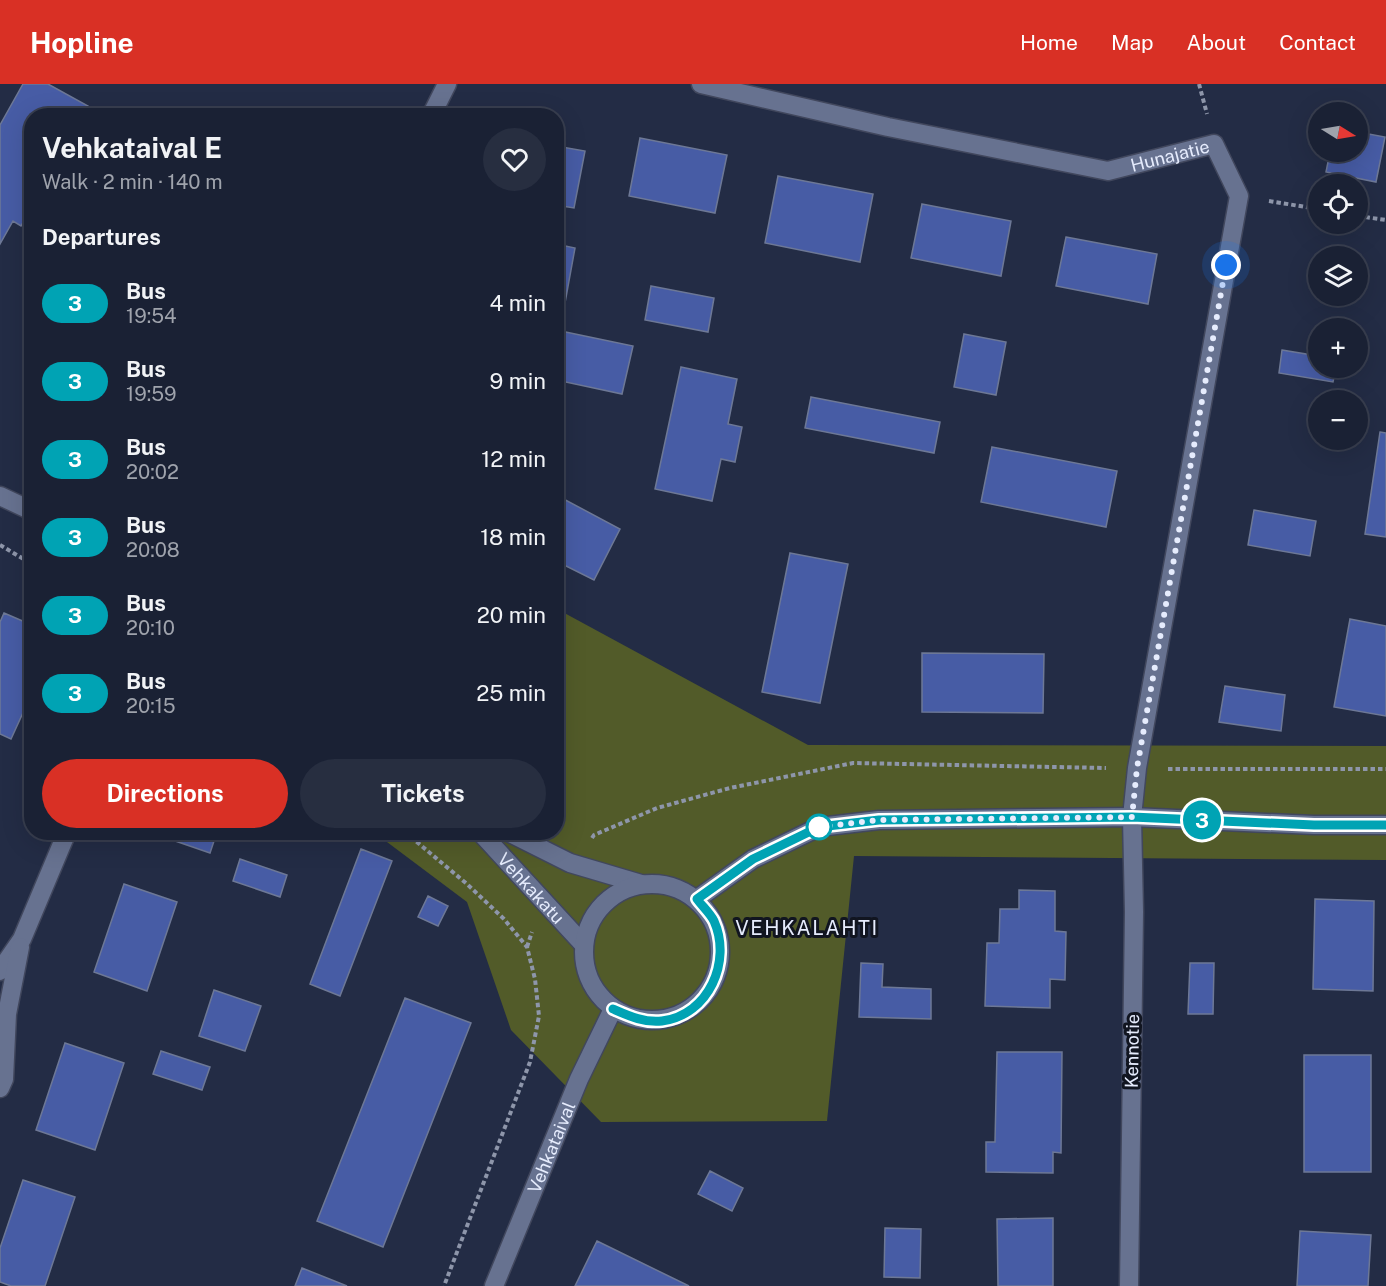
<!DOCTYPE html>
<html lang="en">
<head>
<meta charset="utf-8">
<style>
	:root { --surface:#1a2134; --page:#272e40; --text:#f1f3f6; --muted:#9fa3ac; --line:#383e4f; --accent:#d93025 }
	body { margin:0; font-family:"Public Sans",sans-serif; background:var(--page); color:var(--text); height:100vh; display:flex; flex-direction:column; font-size:22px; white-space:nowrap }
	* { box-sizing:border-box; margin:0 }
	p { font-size:20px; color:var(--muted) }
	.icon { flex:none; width:33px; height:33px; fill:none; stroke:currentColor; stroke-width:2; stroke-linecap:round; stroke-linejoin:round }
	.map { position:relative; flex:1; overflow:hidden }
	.sheet { position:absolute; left:24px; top:24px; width:540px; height:732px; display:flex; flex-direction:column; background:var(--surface); border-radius:24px; box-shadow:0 6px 24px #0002,0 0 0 2px var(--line) }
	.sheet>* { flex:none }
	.badge { padding:0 12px; border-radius:20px; font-size:21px; line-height:39px }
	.needle { width:39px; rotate:101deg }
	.fabs { position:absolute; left:1308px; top:18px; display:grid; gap:12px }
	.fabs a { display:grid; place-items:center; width:60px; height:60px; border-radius:50%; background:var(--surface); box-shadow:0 6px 24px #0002,0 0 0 2px var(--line); font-size:30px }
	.you { position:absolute; width:30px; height:30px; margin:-15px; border:4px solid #fff; border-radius:50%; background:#1a73e8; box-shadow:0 0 0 9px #1a73e833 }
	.map>.badge { position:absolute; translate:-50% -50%; box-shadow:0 0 0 3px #fff }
	h2 { padding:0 18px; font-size:22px; line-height:54px }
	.round { display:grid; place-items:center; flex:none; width:63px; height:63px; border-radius:32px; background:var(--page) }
	.summary { display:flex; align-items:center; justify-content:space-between; height:102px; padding:0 18px }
	h1 { font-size:28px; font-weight:700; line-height:45px }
	.primary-button { display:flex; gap:12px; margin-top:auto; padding:12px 18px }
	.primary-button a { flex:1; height:69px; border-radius:36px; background:var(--accent); color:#fff; font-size:24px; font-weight:700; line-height:69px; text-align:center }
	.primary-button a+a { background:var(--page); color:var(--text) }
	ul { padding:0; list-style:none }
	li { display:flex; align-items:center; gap:18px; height:78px; padding:0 18px }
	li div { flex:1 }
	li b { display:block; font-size:22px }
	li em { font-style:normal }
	li .badge { min-width:66px; font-weight:700; text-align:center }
	header { display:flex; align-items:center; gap:36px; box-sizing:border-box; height:84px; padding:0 30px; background:var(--accent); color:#fff }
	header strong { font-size:28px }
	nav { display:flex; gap:33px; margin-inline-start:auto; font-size:21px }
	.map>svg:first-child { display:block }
	.grass { fill:#525b29 }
	.building { fill:#475ca5; stroke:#6d7896; stroke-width:1.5 }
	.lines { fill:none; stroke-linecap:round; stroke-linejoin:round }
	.minor-casing { stroke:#41475d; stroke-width:21 }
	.path { stroke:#8e96aa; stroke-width:4; stroke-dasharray:4.5 3; stroke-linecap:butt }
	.minor { stroke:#677290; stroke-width:18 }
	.line-casing { stroke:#fff; stroke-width:14 }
	.line { stroke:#00a3b4; stroke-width:9 }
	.walk { stroke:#e6ecfd; stroke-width:6; stroke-dasharray:0 10.8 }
	.stop-dot { fill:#fff; stroke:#00a3b4; stroke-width:3 }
	.labels { text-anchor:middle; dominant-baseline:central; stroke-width:6; stroke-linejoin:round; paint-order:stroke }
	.street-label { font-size:18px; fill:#e6ecfd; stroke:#111520 }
	.neighbourhood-label { font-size:20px; letter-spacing:1.5px; fill:#e6ecfd; stroke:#111520 }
</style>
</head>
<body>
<header>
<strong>Hopline</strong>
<nav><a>Home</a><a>Map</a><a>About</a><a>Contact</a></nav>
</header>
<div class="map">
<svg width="1386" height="1202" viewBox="0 0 1386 1202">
	<rect width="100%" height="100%" fill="#232c45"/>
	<!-- grass -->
	<path class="grass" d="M557 525 808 661 1386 662V776L854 772 827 1037 601 1038 511 946 467 818 375 749 556 748Z"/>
	<!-- building -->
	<path class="building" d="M23 0H48L88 22 83 32H32V124L21 142 13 137 0 160V41Z
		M1358 48 1385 53 1376 98 1326 88 1330 68H1358Z
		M640 54 727 71 715 129 629 112Z
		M556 62 585 67 574 124 556 121Z
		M778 92 873 110 860 178 765 159Z
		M922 120 1011 137 1001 192 911 174Z
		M1066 153 1157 170 1148 220 1056 202Z
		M556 160 575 164 565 219 556 218Z
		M651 202 714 214 708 248 645 236Z
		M556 246 633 262 622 310 556 296Z
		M964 250 1006 258 996 311 954 303Z
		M1282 266 1318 272V284H1336L1333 298 1279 289Z
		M681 283 737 295 728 340 742 343 735 378 721 375 712 417 655 405Z
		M811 313 940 338 934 369 805 344Z
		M1380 348 1386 349V453L1365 450Z
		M992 363 1117 387 1106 443 981 418Z
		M556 411 620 445 594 496 556 477Z
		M1254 426 1316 437 1310 472 1248 461Z
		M790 469 848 480 820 619 762 608Z
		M4 529 32 541V609L11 655 0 650V538Z
		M1350 535 1386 542V632L1334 623Z
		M922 569 1044 570 1043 629 922 628Z
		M1225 602 1285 611 1281 647 1219 638Z
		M156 748H217L210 769 155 750Z
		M361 765 392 777 340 912 310 900Z
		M240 775 287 791 280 813 233 797Z
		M124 800 177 818 147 907 94 888Z
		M1019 806 1055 807V847L1066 848 1065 896 1050 895V924L985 922 987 859H999L1000 825H1019Z
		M428 812 448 822 438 842 418 833Z
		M1315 815 1374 817 1373 907 1313 905Z
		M861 879 883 880 882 903 931 905V935L859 933Z
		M1190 879H1214L1213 930H1188Z
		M214 906 261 922 245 967 199 952Z
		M405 914 471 939 383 1163 317 1137Z
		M65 959 124 979 95 1066 36 1046Z
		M161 967 210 983 202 1006 153 990Z
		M997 968H1062L1061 1069 1053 1068V1089L986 1088V1058H995Z
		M1304 971H1371V1088H1304Z
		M710 1087 743 1104 732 1127 698 1110Z
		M23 1096 75 1113 45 1202H11L0 1198V1164Z
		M1053 1134V1202H998L997 1135Z
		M885 1144 921 1145 920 1194 884 1193Z
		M1300 1147 1371 1151 1368 1202H1297Z
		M597 1157 689 1202H575Z
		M302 1184 347 1202H295Z"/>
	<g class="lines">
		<!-- minor casing -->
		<g class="minor-casing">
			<g id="minor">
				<path id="s1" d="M701 0 888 43 1108 87 1214 60 1239 112 1137 684 1132 733 1134 828 1129 1202"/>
				<path d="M431 32 447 0"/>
				<path d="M0 412 32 427"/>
				<path id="s2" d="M480 748 584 861"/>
				<path d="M508 748 570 779 641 800"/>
				<circle cx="652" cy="868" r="68"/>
				<path d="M697 815 753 775 819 743 879 736 1132 733 1314 741H1386"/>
				<path d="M0 887 22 855 67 748"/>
				<path d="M0 1004 4 995 7 930 20 863"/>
				<path id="s3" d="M494 1202 579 995 613 925"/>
			</g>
		</g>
		<!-- path -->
		<path class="path" d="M1199 0 1207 30
			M1269 117 1318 125
			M1358 132 1386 136
			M0 461 32 480
			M1168 685H1386
			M405 748 467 800 504 835 527 863 535 895 539 932 530 978 444 1202
			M592 754 594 751 657 724 730 704 853 679 1106 684
			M527 863 532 848"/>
		<!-- minor -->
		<use href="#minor" class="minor"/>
	</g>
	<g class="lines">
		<!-- line casing -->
		<g class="line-casing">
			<path id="line" d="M613 925C629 932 644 939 662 937 709 931 732 877 714 837 710 829 702 822 697 815L753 775 819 743 879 736 1132 733 1314 741H1386"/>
		</g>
		<!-- line -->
		<use href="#line" class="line"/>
		<!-- walk -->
		<path class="walk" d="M819 743 879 736 1132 733 1137 684 1226 181"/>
	</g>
	<!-- markers -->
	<circle class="stop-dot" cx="819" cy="743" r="12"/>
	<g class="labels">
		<!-- street labels -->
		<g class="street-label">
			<text stroke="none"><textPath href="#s1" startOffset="480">Hunajatie</textPath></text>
			<text stroke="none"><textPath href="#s2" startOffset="76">Vehkakatu</textPath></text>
			<text transform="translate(1132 967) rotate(-89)">Kennotie</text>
			<text stroke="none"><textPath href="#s3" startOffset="150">Vehkataival</textPath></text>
		</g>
		<!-- neighbourhood labels -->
		<g class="neighbourhood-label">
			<text x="807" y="844">VEHKALAHTI</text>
		</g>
	</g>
</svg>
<div class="fabs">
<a><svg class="needle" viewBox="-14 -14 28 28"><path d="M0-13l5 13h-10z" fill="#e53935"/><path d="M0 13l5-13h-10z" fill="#9fa3ac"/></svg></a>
<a><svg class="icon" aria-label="locate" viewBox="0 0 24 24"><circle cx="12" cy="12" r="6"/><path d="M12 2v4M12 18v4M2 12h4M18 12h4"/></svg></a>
<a><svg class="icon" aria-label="layers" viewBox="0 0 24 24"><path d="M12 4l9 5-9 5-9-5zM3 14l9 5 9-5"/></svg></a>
<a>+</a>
<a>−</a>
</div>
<div class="you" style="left:1226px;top:181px"></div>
<b class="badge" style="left:1202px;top:736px;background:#00a3b4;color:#fff">3</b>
<section class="sheet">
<div class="summary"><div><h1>Vehkataival E</h1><p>Walk · 2 min · 140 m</p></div><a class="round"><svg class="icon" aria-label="heart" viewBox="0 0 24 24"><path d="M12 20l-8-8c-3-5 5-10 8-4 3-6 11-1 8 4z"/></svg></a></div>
<h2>Departures</h2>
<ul>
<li><span class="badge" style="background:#00a3b4;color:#fff">3</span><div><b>Bus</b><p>19:54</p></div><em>4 min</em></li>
<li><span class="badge" style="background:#00a3b4;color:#fff">3</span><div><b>Bus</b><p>19:59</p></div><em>9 min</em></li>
<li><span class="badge" style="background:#00a3b4;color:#fff">3</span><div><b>Bus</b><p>20:02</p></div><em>12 min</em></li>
<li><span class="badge" style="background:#00a3b4;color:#fff">3</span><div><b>Bus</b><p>20:08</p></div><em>18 min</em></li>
<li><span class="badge" style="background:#00a3b4;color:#fff">3</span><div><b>Bus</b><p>20:10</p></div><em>20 min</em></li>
<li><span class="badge" style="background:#00a3b4;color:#fff">3</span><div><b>Bus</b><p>20:15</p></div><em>25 min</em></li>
</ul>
<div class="primary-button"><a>Directions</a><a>Tickets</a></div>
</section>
</div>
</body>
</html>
